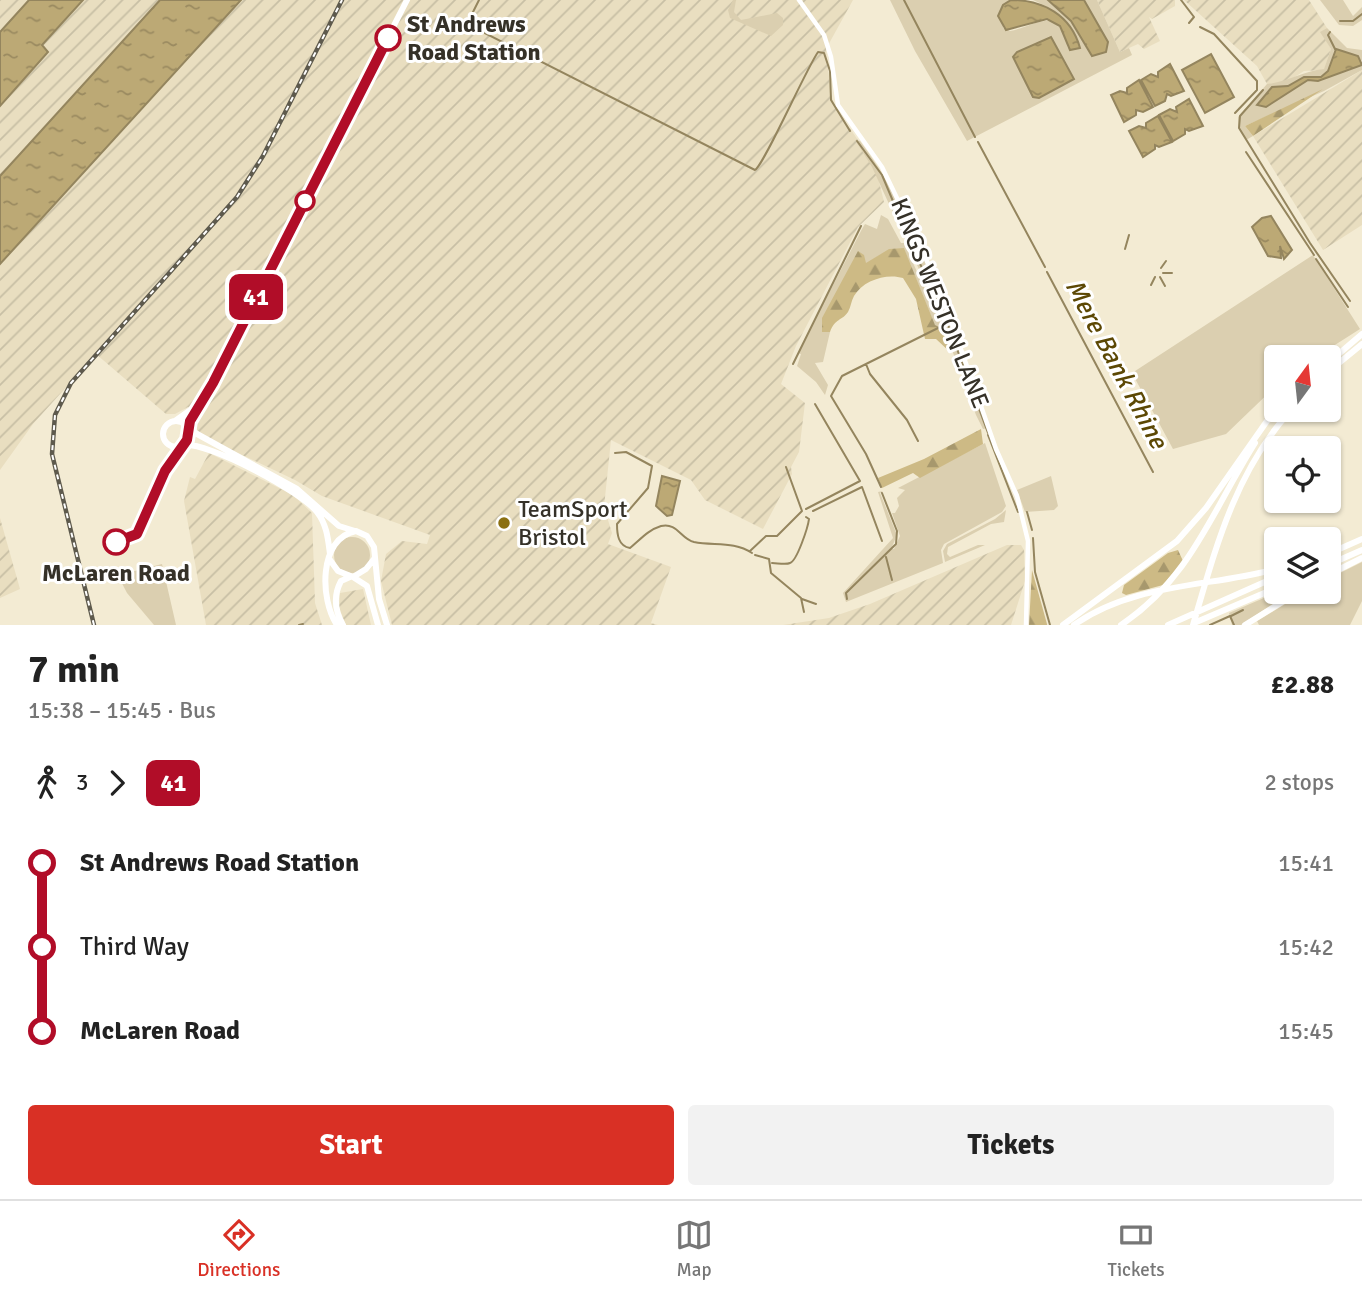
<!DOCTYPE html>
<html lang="en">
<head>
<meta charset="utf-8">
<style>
	:root { --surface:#fff; --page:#f2f2f2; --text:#222; --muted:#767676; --line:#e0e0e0; --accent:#d93025 }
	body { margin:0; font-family:Signika,sans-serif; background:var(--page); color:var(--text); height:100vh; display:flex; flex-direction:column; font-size:26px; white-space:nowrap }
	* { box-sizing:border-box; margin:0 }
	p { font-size:23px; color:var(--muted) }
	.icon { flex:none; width:38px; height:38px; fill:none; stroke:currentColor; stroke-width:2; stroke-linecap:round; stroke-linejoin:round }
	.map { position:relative; height:625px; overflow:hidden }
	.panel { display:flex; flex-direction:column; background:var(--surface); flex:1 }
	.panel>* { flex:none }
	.badge { padding:0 14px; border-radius:10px; font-size:24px; line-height:46px }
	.needle { width:46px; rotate:15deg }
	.tools { position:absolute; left:1264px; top:345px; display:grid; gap:14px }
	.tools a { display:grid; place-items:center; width:77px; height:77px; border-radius:7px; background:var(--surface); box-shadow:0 2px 5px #0004; font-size:35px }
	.map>.badge { position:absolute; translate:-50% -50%; box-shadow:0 0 0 4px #fff }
	.legs { display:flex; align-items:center; gap:10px; height:77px; padding:0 28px; font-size:23px }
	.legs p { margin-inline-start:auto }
	.head { display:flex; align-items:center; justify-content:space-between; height:119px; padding:0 28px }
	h1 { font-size:38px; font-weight:800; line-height:52px }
	.cta { display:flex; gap:14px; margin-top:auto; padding:14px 28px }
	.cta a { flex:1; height:80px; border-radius:7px; background:var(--accent); color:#fff; font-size:28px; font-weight:800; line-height:80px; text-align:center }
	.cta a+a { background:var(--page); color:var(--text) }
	ul { padding:0 28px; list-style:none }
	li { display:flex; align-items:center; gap:24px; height:84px; font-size:26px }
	li i { display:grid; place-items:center; width:10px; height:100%; margin:0 9px; background:currentColor }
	li i::after { content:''; width:18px; height:18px; margin:-9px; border:5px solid; border-radius:50%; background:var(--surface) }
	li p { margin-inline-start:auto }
	li:first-child i { background:linear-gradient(#0000 50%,currentColor 0) }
	li:last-child i { background:linear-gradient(currentColor 50%,#0000 0) }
	.menu { display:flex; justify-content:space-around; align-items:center; height:98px; border-top:2px solid var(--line); background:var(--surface); font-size:19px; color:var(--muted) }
	.menu a { display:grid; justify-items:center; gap:4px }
	.menu .current { color:var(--accent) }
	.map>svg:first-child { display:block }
	.industrial { fill:url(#industrial-furrows) }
	.green { fill:#dbcfb0; fill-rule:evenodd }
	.forest { fill:url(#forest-firs) }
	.water { fill:url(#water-ripples); stroke:#94855e; stroke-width:2 }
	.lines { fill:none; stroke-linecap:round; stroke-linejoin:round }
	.stream { stroke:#94855e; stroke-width:2 }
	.secondary { stroke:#fff; stroke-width:4.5 }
	.highway { stroke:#fff; stroke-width:6 }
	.rail-casing { stroke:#5e5a4d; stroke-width:4.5 }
	.rail { stroke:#fff; stroke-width:2; stroke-dasharray:5; stroke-linecap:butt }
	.line-1-casing { stroke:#fff; stroke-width:16 }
	.line-1 { stroke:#b10d28; stroke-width:10 }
	.stop-1-dot { fill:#fff; stroke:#b10d28; stroke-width:3.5 }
	.poi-dot { fill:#8b7012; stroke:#fff; stroke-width:2.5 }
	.labels { text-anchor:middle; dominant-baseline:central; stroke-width:6; stroke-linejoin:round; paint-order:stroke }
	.stop-label { font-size:24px; font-weight:bold; fill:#353128; stroke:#fff; text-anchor:start }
	.street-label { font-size:24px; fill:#353128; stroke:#fff }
	.poi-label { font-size:24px; fill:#353128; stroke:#fff; text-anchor:start }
	.water-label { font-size:26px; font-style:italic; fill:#5c4804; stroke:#fff }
</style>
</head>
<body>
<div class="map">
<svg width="1362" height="625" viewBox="0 0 1362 625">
	<defs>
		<pattern id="industrial-furrows" width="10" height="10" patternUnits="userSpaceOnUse" patternTransform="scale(1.75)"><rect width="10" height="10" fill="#e9dec0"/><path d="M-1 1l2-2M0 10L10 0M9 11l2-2" fill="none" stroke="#c8bfa5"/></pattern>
		<pattern id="forest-firs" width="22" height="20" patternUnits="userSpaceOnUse" patternTransform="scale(1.75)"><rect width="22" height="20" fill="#cdba85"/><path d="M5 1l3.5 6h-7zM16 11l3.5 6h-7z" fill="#a7986d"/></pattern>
		<pattern id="water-ripples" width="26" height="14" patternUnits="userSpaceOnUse" patternTransform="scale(1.75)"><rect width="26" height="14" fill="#bca975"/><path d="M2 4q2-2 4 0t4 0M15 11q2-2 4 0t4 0" fill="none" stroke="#9a8a60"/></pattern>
	</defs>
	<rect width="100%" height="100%" fill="#f3ebd3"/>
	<!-- industrial -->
	<path class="industrial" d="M0 0H853L826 49 831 95 836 108 875 165 884 202 858 227 796 346 781 384 805 403 799 452 791 467 792 474 763 529 705 500 691 480 611 440 604 507 612 533 608 544 671 567 651 623 658 625H392L381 581 386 554 402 541 427 544 430 535 322 496 295 480 202 436 195 427 202 413 188 407 175 414H166L96 354 33 424 0 470Z
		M1097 0H1175V6L1152 19 1149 17 1160 41 1144 49 1138 44 1120 52Z
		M1184 0H1309L1327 28 1321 32 1331 49 1324 70 1304 71 1287 82 1267 84 1257 66Z
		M1362 70V225L1323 250 1253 136Z
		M209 453 293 495 312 513 315 603 322 625H206L184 501 190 477 195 479Z
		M0 518 20 589 0 598Z
		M1007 545H1021L1024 550 1025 581 1011 625H783L829 618 870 604Z
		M363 589 371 625H346L339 608 340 593Z"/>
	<!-- green -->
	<path class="green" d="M733 0H736L734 12 741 20 777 13 783 18V25L771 36 730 18 728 10Z
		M890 0H1011L1003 5V28L1010 31C1038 25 1060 4 1068 48L1078 41C1068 21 1054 9 1033 0H1048L1071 21 1092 56 1108 47 1084 0H1097L1120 52 1129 48 1132 55 967 141 915 51ZM1051 37 1074 79 1039 98 1033 97 1013 57Z
		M1320 0H1343L1353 16 1362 7V20L1353 26 1339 25Z
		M1327 28 1347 48 1362 50V61C1358 55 1341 49 1334 51L1328 71 1320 77H1304L1288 86 1271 88 1266 99 1258 104 1266 107 1308 80 1319 81 1362 64V70L1324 91 1245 126 1253 136 1246 140 1238 127V117L1267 84C1288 82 1303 71 1324 69L1331 49 1320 32Z
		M855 140 860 141C905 200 931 274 956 343 966 372 979 400 988 428L983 429 976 415 935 304 872 167Z
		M881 215 888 219 901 243H904L943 329 935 326 904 249C865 249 845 292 824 321L822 332H830L823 362 815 363 828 385 825 395 816 382 797 366 801 354 798 353 862 229 865 224 877 229Z
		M1313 255 1360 329 1316 357H1276V386L1226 434 1173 449 1132 373Z
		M985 443 1006 506 1002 512 944 544 941 550 943 563 846 602 843 593 893 538 878 492 883 491 880 493 897 535 891 549H894L900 536 892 513H895L899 506 897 498 905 490 898 488Z
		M1051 476 1058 506 1054 510 1025 512 1017 490Z
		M1006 510 1004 522 991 524 948 547 947 554 950 557 978 545H985L945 562 943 551 947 544 995 519Z
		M334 555a18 18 0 1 1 36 0a18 18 0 1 1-36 0Z
		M1362 562V601L1350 625H1259L1257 621 1305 592H1328V579Z
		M162 564 176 625H154L127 593 113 566 119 575Z
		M1278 592H1291L1241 625H1232L1229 613Z"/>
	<!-- forest -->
	<path class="forest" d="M1323 89 1253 136 1245 126Z
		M904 248 935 325 943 329 950 352 936 339H925L916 299 903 278C887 273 863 280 854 296 851 301 851 307 848 312 842 321 835 318 830 332H822V318L858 251 864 255 866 263 889 249Z
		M981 429 983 444 920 478 913 473 882 488 878 478 924 459Z
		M1178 550 1183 561 1163 585 1126 595 1122 593 1124 585 1168 553Z
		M1032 570 1047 624V625H1029Z"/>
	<!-- water -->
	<path class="water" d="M29 0H83L42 45 48 52 0 106V32Z
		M160 0H241L0 264V176Z
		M1011 0C1043 0 1071 15 1080 48L1070 50 1060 26 1047 19 1006 30 998 16 1003 5Z
		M1048 0H1084L1108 42 1106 52 1092 56 1071 21Z
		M1051 37 1074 79 1039 98 1033 97 1013 57 1017 52Z
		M1336 49 1358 56 1362 65 1318 81 1308 80 1266 107 1257 105 1272 87 1288 86 1304 77H1321L1328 71Z
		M1211 54 1234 97 1205 113 1182 70Z
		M1170 64 1184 91 1171 96 1167 94 1165 101 1155 106 1141 80 1151 74 1158 77V72Z
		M1139 80 1153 107 1143 112 1136 110V115L1124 122 1111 95 1120 91 1127 93V88Z
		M1189 99 1203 126 1189 131 1185 129V134L1173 141 1159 115 1170 109 1177 112 1176 107Z
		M1158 116 1172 142 1159 147 1155 145V149L1143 157 1129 131 1139 126 1146 128V123Z
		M1271 216 1292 250 1284 259 1280 246 1281 258 1268 256 1252 227 1262 218Z
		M662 476 680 481 672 515 667 516 656 506Z"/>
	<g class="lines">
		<!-- stream -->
		<path class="stream" d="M479 0 467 24 755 170C764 165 805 71 818 52L824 53 830 71 831 100 850 131
			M904 0 975 137
			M1181 0 1194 17 1189 23
			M1340 21H1353L1362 14
			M1200 27 1214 34 1257 81V90L1235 113
			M1330 32 1328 35 1335 49
			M1263 90 1240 116 1239 128 1310 243 1350 301
			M857 141 882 175 916 256 940 303 988 433
			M978 142 1045 267
			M1246 152 1314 255
			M1125 249 1129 235
			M1316 259 1348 307
			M1161 268 1166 261
			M1047 272 1153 472
			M1163 273H1172
			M1160 277 1165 286
			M1151 285 1155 277
			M793 364 861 226
			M866 364 870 374 907 420 918 441
			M988 435 1018 512
			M615 453 626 452 652 466 648 488 617 524C617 534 618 546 630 548 640 540 648 530 661 526 677 522 681 539 694 542 714 546 734 541 752 553
			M881 487 866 454 831 396 842 376 946 324
			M806 509 860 481 815 404
			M813 511 862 487 882 541
			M1027 512 1032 530
			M1033 538 1035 572 1050 625
			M750 551 766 536H777L802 511 786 467
			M755 555 769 559 771 573 801 598 804 612
			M886 557 892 580
			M772 563C777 563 786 565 790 563 797 561 808 527 809 519L806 517
			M802 599 816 604
			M847 599 846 593 896 544 897 531 882 493
			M1231 616 1243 610
			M299 625 303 624
			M1210 625 1230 616 1234 625"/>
		<!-- secondary -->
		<path class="secondary" d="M799 0 824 35 831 57 838 105 882 167 922 250 943 298 996 449 1017 496 1028 541 1026 625"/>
		<!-- highway -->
		<path class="highway" d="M1328 363 1362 334
			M1328 372 1362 344
			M163 434a13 13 0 1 1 26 0a13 13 0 1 1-26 0Z
			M175 421 199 404
			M188 428 407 0
			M188 429 297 489 339 526 355 531
			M183 445C207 441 302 492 317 512 327 525 328 539 330 554
			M1328 554 1362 539
			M330 560 338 571 353 577 366 569 374 559
			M1328 565 1362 550
			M1328 575 1362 558
			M353 577 367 586 378 625
			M1194 623 1276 588
			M337 625C320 600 318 538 356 531L367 536 374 547 379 599 387 625
			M343 625C335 611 333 596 341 581L350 577
			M1063 625 1177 541 1206 508 1267 421 1280 410
			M1074 625C1133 583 1209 587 1276 569
			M1121 625C1191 578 1212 511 1255 443
			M1168 625 1276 577
			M1193 625C1216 547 1235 472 1291 410
			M1245 625 1298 592"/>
		<!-- rail casing -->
		<g class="rail-casing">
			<path id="rail" d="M94 625 52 454 55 415 71 383 237 197 263 156 342 0"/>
		</g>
		<!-- rail -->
		<use href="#rail" class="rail"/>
	</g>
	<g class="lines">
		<!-- line-1 casing -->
		<g class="line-1-casing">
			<path id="line-1" d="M116 542 137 534 165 471 187 440 190 421 213 383 388 38"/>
		</g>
		<!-- line-1 -->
		<use href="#line-1" class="line-1"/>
	</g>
	<!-- markers -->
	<g class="stop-1-dot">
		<circle cx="388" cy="38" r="12"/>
		<circle cx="305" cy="201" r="9"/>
		<circle cx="116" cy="542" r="12"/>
	</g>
	<circle class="poi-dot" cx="504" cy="523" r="7"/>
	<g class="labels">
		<!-- stop labels -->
		<g class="stop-label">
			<text x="407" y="24">St Andrews<tspan x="407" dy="28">Road Station</tspan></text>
			<text x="116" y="573" text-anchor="middle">McLaren Road</text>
		</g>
		<!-- street labels -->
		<g class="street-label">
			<text transform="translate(940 303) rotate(68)">KINGS WESTON LANE</text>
		</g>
		<!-- poi labels -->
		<g class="poi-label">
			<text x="518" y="509">TeamSport<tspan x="518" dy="28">Bristol</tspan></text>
		</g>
		<!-- water labels -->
		<g class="water-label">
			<text transform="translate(1116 364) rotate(62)">Mere Bank Rhine</text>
		</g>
	</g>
</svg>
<div class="tools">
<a><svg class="needle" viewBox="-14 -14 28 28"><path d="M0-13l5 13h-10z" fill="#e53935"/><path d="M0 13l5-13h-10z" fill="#767676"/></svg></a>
<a><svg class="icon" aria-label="locate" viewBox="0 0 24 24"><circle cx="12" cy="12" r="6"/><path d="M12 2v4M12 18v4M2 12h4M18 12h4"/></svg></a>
<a><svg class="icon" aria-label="layers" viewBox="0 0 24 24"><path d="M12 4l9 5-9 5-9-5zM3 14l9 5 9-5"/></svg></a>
</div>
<b class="badge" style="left:256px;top:297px;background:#b10d28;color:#fff">41</b>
</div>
<section class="panel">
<div class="head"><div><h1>7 min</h1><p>15:38 – 15:45 · Bus</p></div><b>£2.88</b></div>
<div class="legs"><svg class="icon" aria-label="walk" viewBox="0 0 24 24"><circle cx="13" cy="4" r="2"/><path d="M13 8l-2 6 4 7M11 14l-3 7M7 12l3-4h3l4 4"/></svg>3<svg class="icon" aria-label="forward" viewBox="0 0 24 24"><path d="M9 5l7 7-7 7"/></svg><b class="badge" style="background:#b10d28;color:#fff">41</b><p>2 stops</p></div>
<ul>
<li><i style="color:#b10d28"></i><b>St Andrews Road Station</b><p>15:41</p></li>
<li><i style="color:#b10d28"></i><span>Third Way</span><p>15:42</p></li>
<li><i style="color:#b10d28"></i><b>McLaren Road</b><p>15:45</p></li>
</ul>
<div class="cta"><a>Start</a><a>Tickets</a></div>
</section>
<nav class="menu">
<a class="current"><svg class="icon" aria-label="directions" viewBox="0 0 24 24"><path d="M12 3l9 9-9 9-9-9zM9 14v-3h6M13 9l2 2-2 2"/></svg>Directions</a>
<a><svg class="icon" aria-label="map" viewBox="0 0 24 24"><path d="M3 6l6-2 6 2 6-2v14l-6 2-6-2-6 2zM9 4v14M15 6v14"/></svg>Map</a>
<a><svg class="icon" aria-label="tickets" viewBox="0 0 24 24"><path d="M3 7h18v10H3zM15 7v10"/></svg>Tickets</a>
</nav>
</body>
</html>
